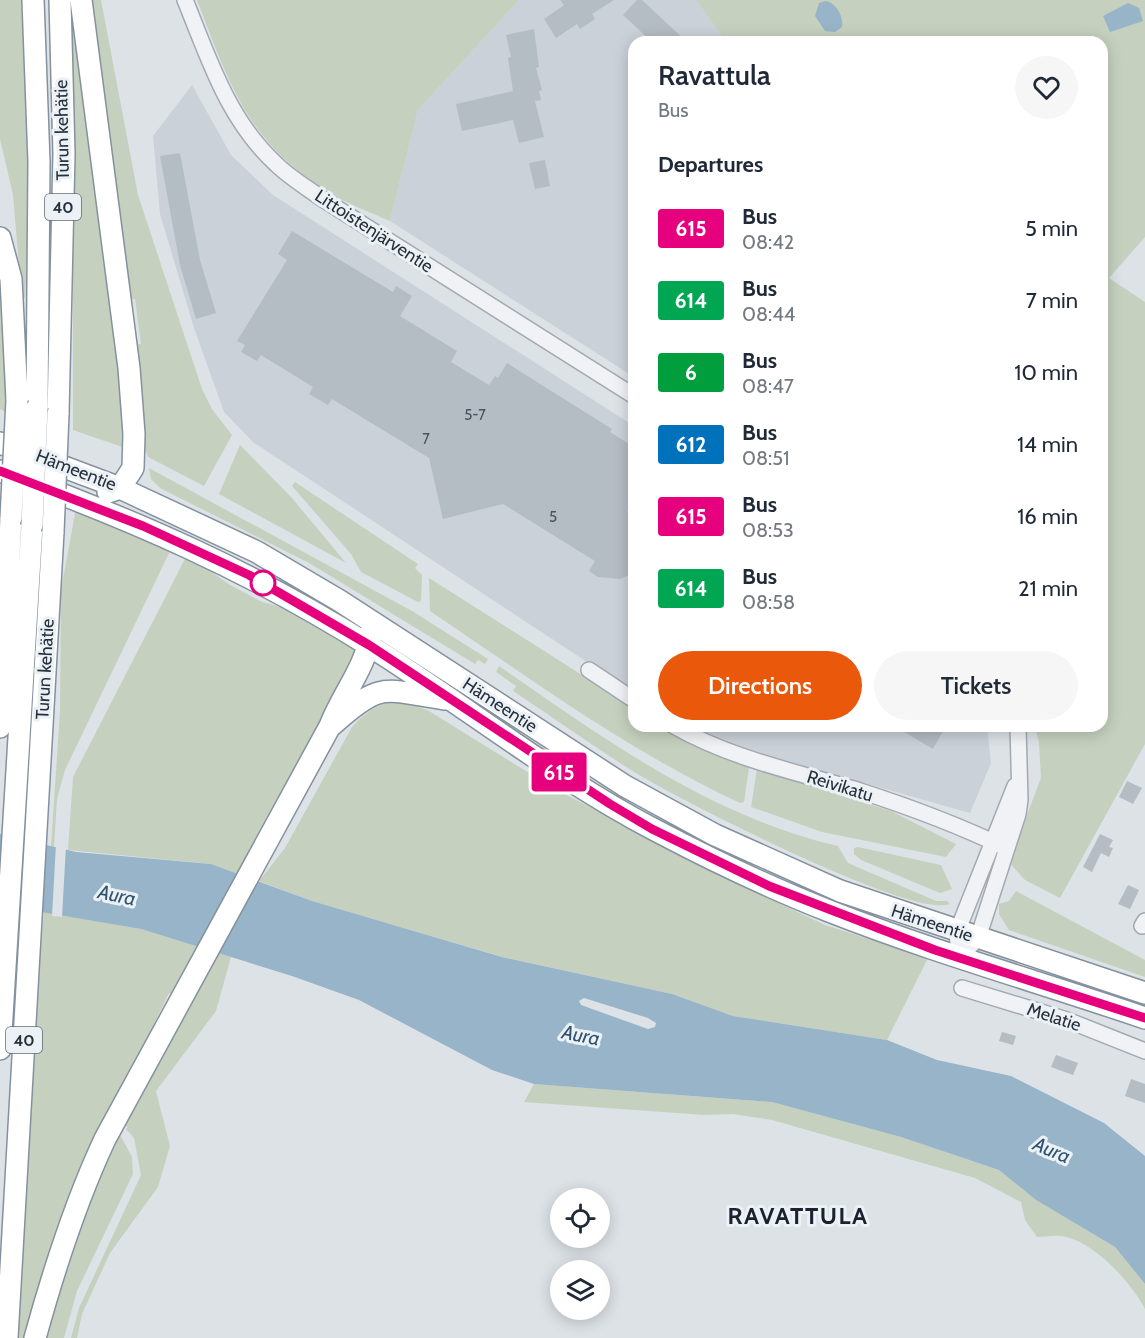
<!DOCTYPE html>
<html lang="en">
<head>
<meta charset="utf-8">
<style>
	:root { --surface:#fff; --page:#f6f6f7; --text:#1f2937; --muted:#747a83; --accent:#ea580c }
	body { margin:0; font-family:Cabin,sans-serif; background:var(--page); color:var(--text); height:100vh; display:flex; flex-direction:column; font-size:22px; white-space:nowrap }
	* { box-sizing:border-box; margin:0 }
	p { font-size:20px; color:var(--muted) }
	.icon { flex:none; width:33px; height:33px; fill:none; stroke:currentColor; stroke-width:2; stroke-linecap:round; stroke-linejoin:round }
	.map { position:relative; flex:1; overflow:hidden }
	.panel { position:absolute; left:628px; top:36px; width:480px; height:696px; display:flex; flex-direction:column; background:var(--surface); border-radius:18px; box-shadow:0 3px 15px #0003 }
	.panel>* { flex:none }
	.badge { padding:0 12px; border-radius:4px; font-size:21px; line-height:39px }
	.fabs { position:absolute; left:550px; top:1188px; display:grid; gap:12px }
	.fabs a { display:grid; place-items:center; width:60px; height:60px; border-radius:50%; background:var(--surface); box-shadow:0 3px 15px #0003; font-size:30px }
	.map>.badge { position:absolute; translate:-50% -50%; box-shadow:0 0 0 3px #fff }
	h2 { padding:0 30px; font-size:22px; line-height:54px }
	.round { display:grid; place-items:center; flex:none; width:63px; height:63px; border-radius:32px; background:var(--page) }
	.overview { display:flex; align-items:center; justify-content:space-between; height:102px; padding:0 30px }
	h1 { font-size:28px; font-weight:600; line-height:45px }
	.primary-button { display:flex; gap:12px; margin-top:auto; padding:12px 30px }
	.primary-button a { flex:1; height:69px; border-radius:36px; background:var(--accent); color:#fff; font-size:24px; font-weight:600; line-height:69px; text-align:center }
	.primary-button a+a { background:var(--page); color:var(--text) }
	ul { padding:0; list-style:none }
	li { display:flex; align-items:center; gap:18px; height:72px; padding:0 30px }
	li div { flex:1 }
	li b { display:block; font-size:22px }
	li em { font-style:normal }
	li .badge { min-width:66px; font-weight:700; text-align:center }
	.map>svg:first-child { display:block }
	.built { fill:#cbd1d9 }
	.green { fill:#c5d1be }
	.water { fill:#97b4c8; fill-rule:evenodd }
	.pier { fill:#dde2e7 }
	.building { fill:#b4bcc4 }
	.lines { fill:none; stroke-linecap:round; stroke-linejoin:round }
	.minor-casing { stroke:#a2a9b1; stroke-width:18 }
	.highway-casing { stroke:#84919e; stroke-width:24 }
	.minor { stroke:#f0f2f5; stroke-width:15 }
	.highway { stroke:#fff; stroke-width:21 }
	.highway-bridge-casing { stroke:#84919e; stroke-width:24; stroke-linecap:butt }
	.highway-bridge { stroke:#fff; stroke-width:21 }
	.line-casing { stroke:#fff; stroke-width:14 }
	.line { stroke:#e6007e; stroke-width:9 }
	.stop-dot { fill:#fff; stroke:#e6007e; stroke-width:3 }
	.labels { text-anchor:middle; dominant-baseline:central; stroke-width:6; stroke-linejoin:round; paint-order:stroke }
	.number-label { font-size:15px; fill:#4a5460 }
	.shield { fill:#ecf1f5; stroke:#616b75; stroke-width:1.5 }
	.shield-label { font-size:16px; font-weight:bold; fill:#26313e }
	.street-label { font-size:18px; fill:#26313e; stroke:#ecf1f5 }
	.water-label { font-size:20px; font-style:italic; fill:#305572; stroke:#ecf1f5 }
	.district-label { font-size:24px; font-weight:bold; letter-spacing:1.5px; fill:#19222e; stroke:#ecf1f5 }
</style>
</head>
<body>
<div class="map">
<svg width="1145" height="1338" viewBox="0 0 1145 1338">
	<rect width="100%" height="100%" fill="#dde2e7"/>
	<!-- built -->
	<path class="built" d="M519 0H696L726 42H634V377L390 221 418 110Z
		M192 85 231 155 273 195 634 426V693L253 442 224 412 194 328 160 214 153 136Z
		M690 726H987L991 763 970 813 758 753Z"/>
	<!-- green -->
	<path class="green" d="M0 0H22C27 100 31 198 25 298L22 300 13 195 0 139Z
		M70 0H75L128 449 73 430V127Z
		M91 0H101L138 195 202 389 212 409 232 435 204 486 148 457 142 439 135 344H141L135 299H130Z
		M197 0H519L418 110 390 221C370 212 347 204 328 192 247 142 229 83 197 0Z
		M696 0H1145V237L1109 278 1145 302V744L1060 898 1025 880 1009 862 1041 778 1039 743 1035 726H1102V42H726Z
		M0 291 2 304 8 413 0 409Z
		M240 445 292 498 346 563 219 494Z
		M149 468 412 611 488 659 485 664 478 660 475 664 309 563 160 488 151 479Z
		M295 482 418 564 415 568 422 575 421 601 418 602 361 572 351 554 292 486Z
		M76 508 171 549 65 770 57 799 54 847H51L60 711 61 590Z
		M187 555 230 585 262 602 289 609 358 651 238 874 211 864 68 850 73 777Z
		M429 578 634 708V726H663L710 752 747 766 749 768 744 802 740 803C630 752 531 679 430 611Z
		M499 666C604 739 712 817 838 846L848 863 936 901H947L950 904C913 919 689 804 646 779 600 752 558 720 513 691L516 686 496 672Z
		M404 701 429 711 555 789 730 880 825 925 928 958 887 1040 733 1016 672 994 503 957 312 901 259 881 285 848 352 727C368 710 380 702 404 701Z
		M757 769 891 811 956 844 946 857 822 832 751 807Z
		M858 847 941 865 952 889 940 893 861 860 854 854V848Z
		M1016 891 1145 960V977L1009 930 999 914V904L1009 901Z
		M44 912 141 929 231 957 216 1011 156 1091 170 1146 158 1187 110 1253 82 1314 77 1338H71L79 1308 141 1175 134 1138 126 1129 128 1127 122 1124 187 1002 169 993 75 1186 30 1338H18L39 960Z
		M534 1084 772 1102 901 1137 999 1170 1036 1200 1115 1247 1145 1284V1309C1131 1282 1093 1240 1061 1236 1054 1235 1045 1237 1037 1237L1025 1220 1021 1202 975 1178 772 1120 733 1114 704 1115 524 1102Z
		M118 1131 132 1157 133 1174 77 1291 64 1338H43L63 1266Z"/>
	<!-- water -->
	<path class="water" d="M825 1C836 2 844 17 842 27L835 32 825 31 815 16 819 3Z
		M1128 3 1139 8 1143 21 1110 32 1103 16Z
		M0 834 76 852 211 864 312 901 502 957 672 994 733 1016 887 1040 937 1060 1011 1076 1104 1123 1145 1156V1284L1115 1247 1036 1200 999 1170 901 1137 772 1102 534 1084 492 1070 359 1000 292 976 141 929 0 905ZM584 998 648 1018 656 1023 655 1027 648 1029 581 1005 579 1001Z"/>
	<!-- pier -->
	<path class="pier" d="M56 844 66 846 62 917 52 916Z"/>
	<!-- building -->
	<path class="building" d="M560 0H614L592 14 595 19 580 29 577 24 556 38 544 19 564 5Z
		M637 0H642L687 42H652L623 15Z
		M534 29 539 67 536 68 542 90 539 91 541 100 535 101 544 137 519 143 513 120 462 131 456 104 513 91 508 58 511 57 506 35Z
		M180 153 200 260 216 313 196 319 180 265 160 156Z
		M545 160 550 186 535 189 529 163Z
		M292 231 393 292 396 286 412 296 400 316 457 351 451 362 489 385 495 376 498 378 507 363 612 429 610 432 634 447V500L627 512 634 517V573L620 579 598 577 589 571 595 561 503 504 443 519 429 458 332 399 328 405 309 394 313 387 261 355 257 361 241 352 245 345 237 341 287 260 278 254Z
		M894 726H946L933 749Z
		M1127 781 1142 788 1133 804 1119 797Z
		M1100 834 1113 840 1109 847 1113 848 1109 857 1101 853 1092 872 1083 867Z
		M1128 885 1139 890 1130 909 1118 904Z
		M1002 1032 1016 1036 1013 1045 999 1041Z
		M1056 1055 1078 1063 1073 1075 1051 1067Z
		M1131 1079 1145 1084V1103L1125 1096Z"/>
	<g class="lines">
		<!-- minor casing -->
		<g class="minor-casing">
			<path id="minor" d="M185 0C209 59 228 120 276 164 289 177 306 187 321 198L634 396
				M589 670 634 700
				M674 726C732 759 797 772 860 791 910 807 960 826 1006 848
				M1142 926 1145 921
				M959 958 978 938 1018 814 1020 800 1018 726
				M959 958 957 932 1015 786
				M962 988 1067 1020 1145 1051"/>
		</g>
		<!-- highway casing -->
		<g class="highway-casing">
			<path id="highway" d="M33 0 39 162 37 408
				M81 0 129 368 134 434 133 468 120 488 108 492
				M0 238 11 279 17 400
				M58 414 64 154 60 0
				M0 443 120 488 257 552 340 601 625 786 715 835 840 891 1145 993
				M0 471C134 520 249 570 370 646 466 706 555 778 655 830 712 860 770 888 829 911 933 952 1040 982 1145 1018
				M332 725C382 680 383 690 445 699
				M0 727 11 518
				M0 1049 32 525
				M7 1338 53 532
				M35 1338C54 1269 75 1203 105 1139L330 726C342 695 367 665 371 632"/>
		</g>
		<!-- minor -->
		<use href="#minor" class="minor"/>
		<!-- highway -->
		<use href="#highway" class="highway"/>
		<!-- highway-bridge casing -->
		<g class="highway-bridge-casing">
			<path id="highway-bridge" d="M11 518 17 400
				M32 525 37 408
				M53 532 58 414"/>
		</g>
		<!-- highway-bridge -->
		<use href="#highway-bridge" class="highway-bridge"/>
	</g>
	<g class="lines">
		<!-- line casing -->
		<g class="line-casing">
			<path id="line" d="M0 471 143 526 249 575 369 645 610 804 652 829 769 886 935 950 1145 1018"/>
		</g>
		<!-- line -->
		<use href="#line" class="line"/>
	</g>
	<!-- markers -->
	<circle class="stop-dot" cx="263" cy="583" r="12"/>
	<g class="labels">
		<!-- number labels -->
		<g class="number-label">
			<text x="475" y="415">5-7</text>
			<text x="426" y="439">7</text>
			<text x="553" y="517">5</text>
		</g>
		<!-- shield labels -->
		<g class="shield">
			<rect x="45" y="194" width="36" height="26" rx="4.5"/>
			<rect x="6" y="1027" width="36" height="26" rx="4.5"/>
		</g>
		<g class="shield-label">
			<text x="63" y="207">40</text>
			<text x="24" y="1040">40</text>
		</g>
		<!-- street labels -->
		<g class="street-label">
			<text transform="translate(62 130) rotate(-91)">Turun kehätie</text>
			<text transform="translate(374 231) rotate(33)">Littoistenjärventie</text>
			<text transform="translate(76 470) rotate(21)">Hämeentie</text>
			<text transform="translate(45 669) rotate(-87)">Turun kehätie</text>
			<text transform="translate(500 705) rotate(33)">Hämeentie</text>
			<text transform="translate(840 786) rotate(17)">Reivikatu</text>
			<text transform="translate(932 923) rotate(18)">Hämeentie</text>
			<text transform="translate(1054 1017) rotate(18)">Melatie</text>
		</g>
		<!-- water labels -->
		<g class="water-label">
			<text transform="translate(117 895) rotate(12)">Aura</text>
			<text transform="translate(581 1035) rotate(11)">Aura</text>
			<text transform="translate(1052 1150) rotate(23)">Aura</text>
		</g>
		<!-- district labels -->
		<g class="district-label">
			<text x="798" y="1215">RAVATTULA</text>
		</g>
	</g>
</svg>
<div class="fabs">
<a><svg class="icon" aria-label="locate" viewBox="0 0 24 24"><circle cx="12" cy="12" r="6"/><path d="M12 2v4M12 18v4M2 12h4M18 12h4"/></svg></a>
<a><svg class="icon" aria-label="layers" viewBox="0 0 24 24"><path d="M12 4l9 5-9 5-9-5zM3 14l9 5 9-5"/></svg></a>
</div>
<b class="badge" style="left:559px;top:772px;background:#e6007e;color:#fff">615</b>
<section class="panel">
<div class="overview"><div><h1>Ravattula</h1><p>Bus</p></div><a class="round"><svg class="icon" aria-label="heart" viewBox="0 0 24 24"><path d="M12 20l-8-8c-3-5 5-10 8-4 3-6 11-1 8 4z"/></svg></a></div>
<h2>Departures</h2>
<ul>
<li><span class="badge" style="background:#e6007e;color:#fff">615</span><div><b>Bus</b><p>08:42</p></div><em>5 min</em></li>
<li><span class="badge" style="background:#00a651;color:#fff">614</span><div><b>Bus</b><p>08:44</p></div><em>7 min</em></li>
<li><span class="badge" style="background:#009e3d;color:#fff">6</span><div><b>Bus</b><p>08:47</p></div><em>10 min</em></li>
<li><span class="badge" style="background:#0072bc;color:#fff">612</span><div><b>Bus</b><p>08:51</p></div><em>14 min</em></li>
<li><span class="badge" style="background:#e6007e;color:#fff">615</span><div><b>Bus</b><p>08:53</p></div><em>16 min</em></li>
<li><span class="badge" style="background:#00a651;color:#fff">614</span><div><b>Bus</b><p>08:58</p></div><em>21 min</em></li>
</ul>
<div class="primary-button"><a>Directions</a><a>Tickets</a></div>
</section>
</div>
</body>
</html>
